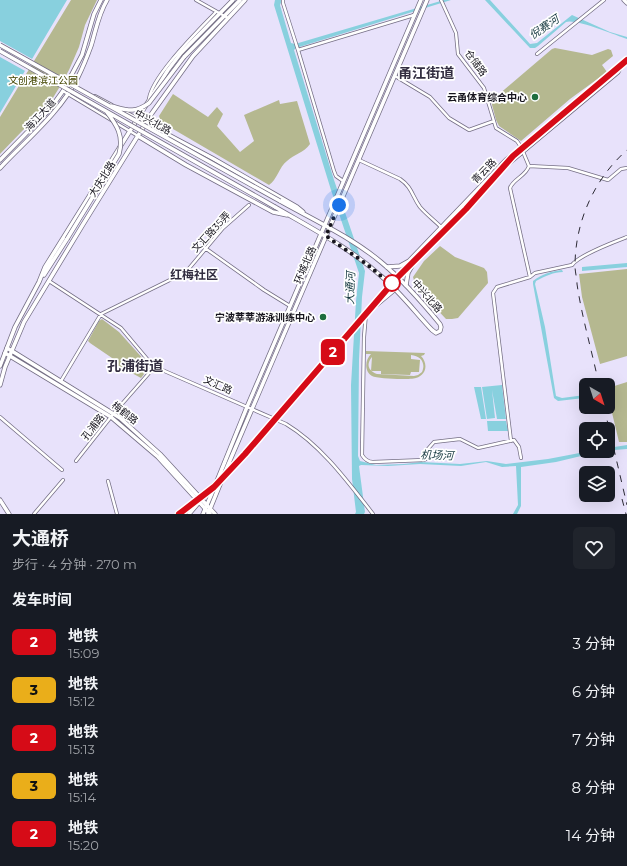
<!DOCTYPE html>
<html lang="zh">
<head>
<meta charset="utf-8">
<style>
	:root { --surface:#171b24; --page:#20242c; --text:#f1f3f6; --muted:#9ea1a6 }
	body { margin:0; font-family:Montserrat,"Noto Sans SC",sans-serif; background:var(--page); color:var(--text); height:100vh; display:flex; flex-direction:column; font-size:15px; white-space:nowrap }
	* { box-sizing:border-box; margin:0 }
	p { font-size:13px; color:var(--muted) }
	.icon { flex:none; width:22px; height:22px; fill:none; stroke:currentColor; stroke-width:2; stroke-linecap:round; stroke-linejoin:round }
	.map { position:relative; height:514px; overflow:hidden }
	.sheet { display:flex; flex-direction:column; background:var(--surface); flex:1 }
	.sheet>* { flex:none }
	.badge { padding:0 8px; border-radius:6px; font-size:14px; line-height:26px }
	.needle { width:26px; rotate:141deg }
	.tools { position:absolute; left:579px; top:378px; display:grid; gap:8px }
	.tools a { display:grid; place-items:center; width:36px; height:36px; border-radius:6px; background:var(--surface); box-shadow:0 4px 16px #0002; font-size:20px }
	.you { position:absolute; width:20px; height:20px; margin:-10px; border:3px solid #fff; border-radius:50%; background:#1a73e8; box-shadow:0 0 0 6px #1a73e833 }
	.map>.badge { position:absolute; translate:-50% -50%; box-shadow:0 0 0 2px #fff }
	h2 { padding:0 12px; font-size:15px; line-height:36px }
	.round { display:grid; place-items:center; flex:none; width:42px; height:42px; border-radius:6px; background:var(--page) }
	.head { display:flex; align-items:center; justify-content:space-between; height:68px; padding:0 12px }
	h1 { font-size:19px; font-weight:700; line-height:30px }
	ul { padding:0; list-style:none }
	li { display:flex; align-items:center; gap:12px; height:48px; padding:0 12px }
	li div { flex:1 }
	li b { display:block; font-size:15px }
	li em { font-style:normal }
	li .badge { min-width:44px; font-weight:700; text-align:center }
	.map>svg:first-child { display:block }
	.green { fill:#b5b890; fill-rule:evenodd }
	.water { fill:#88d0de }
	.pier { fill:#e8e2fb }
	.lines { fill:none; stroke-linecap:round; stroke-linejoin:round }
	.street-casing { stroke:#756f85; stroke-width:4 }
	.secondary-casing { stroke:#756f85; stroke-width:5 }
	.primary-casing { stroke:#756f85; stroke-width:5 }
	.street { stroke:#fff; stroke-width:2.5 }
	.secondary { stroke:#fff; stroke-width:3.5 }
	.primary { stroke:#fff; stroke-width:3.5 }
	.rail { stroke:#2d2b35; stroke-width:1; stroke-dasharray:7 7; stroke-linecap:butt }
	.primary-bridge-casing { stroke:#756f85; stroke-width:5; stroke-linecap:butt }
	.primary-bridge { stroke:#fff; stroke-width:3.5 }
	.line-casing { stroke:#fff; stroke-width:9 }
	.line { stroke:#d60b17; stroke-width:6 }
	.walk { stroke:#17151e; stroke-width:4; stroke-dasharray:0 7.2 }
	.poi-dot { fill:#1e6d3d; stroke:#fff; stroke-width:1.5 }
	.stop-dot { fill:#fff; stroke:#d60b17; stroke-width:2 }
	.labels { text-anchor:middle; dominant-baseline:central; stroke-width:3.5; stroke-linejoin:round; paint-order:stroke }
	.street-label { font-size:10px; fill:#17151e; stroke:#fff }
	.park-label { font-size:10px; fill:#434500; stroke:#fff }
	.poi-label { font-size:10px; font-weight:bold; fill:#17151e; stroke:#fff; text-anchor:end }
	.water-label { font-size:11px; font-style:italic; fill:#173a41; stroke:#fff }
	.quarter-label { font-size:12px; font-weight:bold; fill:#322d40; stroke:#fff }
	.district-label { font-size:14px; font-weight:bold; fill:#322d40; stroke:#fff }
</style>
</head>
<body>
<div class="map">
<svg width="627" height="514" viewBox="0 0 627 514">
	<rect width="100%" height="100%" fill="#e8e2fb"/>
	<!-- green -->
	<path class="green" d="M71 0H97L85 25 79 47 69 70 59 88 51 101 0 154V117Z
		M555 48 592 55 608 49 611 50 613 56 602 65 607 72 570 99 521 141 499 126 496 120 491 101 552 49Z
		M173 94 208 117 217 107 223 114 217 126 240 152 254 141 244 115 279 100 280 104 297 101 310 144C304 153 294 154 287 161 279 167 277 180 269 185L161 122 159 116Z
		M440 246 455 257 484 268 487 272 488 283 458 318 452 319H446L416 287 413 277 424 261Z
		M627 269V356L600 364 582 297 579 274Z
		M102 319 119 332 146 362 149 368 141 378 117 365 112 358 90 343 88 341 99 321Z
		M366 351 425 353 424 355 421 356C428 363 427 375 416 378 409 380 378 379 372 376 364 371 365 360 371 354H366ZM411 355C421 356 426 363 422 372L418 375 414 376 377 374C368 371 366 364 372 357L371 371H381V374L410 375 411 372H419L420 360 411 359Z
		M627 382V442H619L608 396V388Z"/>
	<!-- water -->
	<path class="water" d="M0 0H67L0 113Z
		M275 0H282L280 5 291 43 295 44 444 0H451L296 48 294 50 334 180 365 271 362 297 359 360 358 456 360 461 376 465 404 464 421 462 460 464 487 461 506 464 548 459 590 451H608V448L627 445V449L602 451 556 462 521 467V506L517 514H513L518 505 516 466 502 467 486 462 461 466 420 464 388 466 361 465 359 466 365 512 364 514H355L356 512 352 479 351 385 356 301 359 273 331 190 274 5Z
		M485 0H490L530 44 537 43 572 15 610 32 627 37V39C616 35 574 18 566 22L538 46 535 48H530Z
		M627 263V267L582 271V267Z
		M562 270 563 272C554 272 545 276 536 281L535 284 545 327 556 396 562 398 585 395 586 401 584 398 558 401 554 398 533 284V281C542 274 552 271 562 270Z
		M502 385 506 419H497L492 390 495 418 487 419 482 387Z
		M474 387H481L486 419H481Z
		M487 421H506L508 431H488Z"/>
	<!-- pier -->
	<path class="pier" d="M0 41 34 60 27 72 0 57Z"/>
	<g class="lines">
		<!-- street casing -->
		<g class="street-casing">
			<path id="street" d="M196 0 228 18
				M283 0V3L298 50
				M441 0 456 33 458 54 484 88 496 128 517 141 521 147 529 166C526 176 513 179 510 188L530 277 497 287 493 293 511 441
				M537 54 604 0
				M395 76 430 97 449 118 469 130 494 121
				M63 91 138 136
				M95 96 112 105
				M149 99C152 76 199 30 216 12
				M120 109 146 123
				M359 160 400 179C412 187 412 196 420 207 426 214 435 221 441 227
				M529 166 568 168 608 180 621 169 627 168
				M343 181 336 176 334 171 298 50 414 15
				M205 248 264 290 290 306
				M530 277 535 273 572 265C579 255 614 242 627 237
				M49 281 121 328 153 366 286 424C321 445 348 482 373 514
				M395 290 377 305 368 309 366 313 364 337 362 455C365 460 368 462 373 462L424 460 426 459 427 450 434 442 460 439 478 448 514 440 519 447 521 458
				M61 381 101 314 186 272 223 228 249 205
				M0 417 62 470
				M76 461 114 413 150 372 153 366
				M108 481 117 514
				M34 514 63 480"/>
		</g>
		<!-- secondary casing -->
		<g class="secondary-casing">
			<path id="secondary" d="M624 0 627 3
				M0 160 50 109 63 91 82 55 94 14 101 0
				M0 168C28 138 59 114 78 77 83 67 87 57 91 46 96 30 98 15 107 0
				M387 267 400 266 409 261 506 160 618 68 619 70 618 72 509 163 413 264 408 273 406 285
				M7 348 120 418 160 454 215 514
				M5 353 111 417 158 457 210 514
				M0 500 9 514"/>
		</g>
		<!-- primary casing -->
		<g class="primary-casing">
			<path id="primary" d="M184 57 240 0
				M146 123 212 158 297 207 303 212
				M138 136 186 165 273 212 287 215
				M275 207C311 228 350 248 381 276 400 292 415 312 432 330L436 333 440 331 441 327 440 324C422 302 404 281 381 262 351 237 314 220 280 201
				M44 275 67 239
				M0 366 15 327 39 282 45 267 168 70 181 53 233 0
				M0 385 5 367 24 322 82 226 152 113 193 56 245 0
				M189 514 217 481 247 407 421 0
				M203 514 215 486
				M208 514 225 472 427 0"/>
		</g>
		<!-- street -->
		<use href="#street" class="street"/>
		<!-- secondary -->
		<use href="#secondary" class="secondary"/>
		<!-- primary -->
		<use href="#primary" class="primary"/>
		<!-- rail -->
		<path class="rail" d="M599 385C592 351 582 318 577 284 577 278 575 272 575 266 575 222 594 179 627 150
			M604 407 627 505
			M622 499 626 514"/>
		<!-- primary-bridge casing -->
		<g class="primary-bridge-casing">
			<path id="primary-bridge" d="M0 45 280 201
				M0 51 275 207
				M111 106C127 110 134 114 149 103L184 57
				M67 239 119 154C124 136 117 125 106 111"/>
		</g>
		<!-- primary-bridge -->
		<use href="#primary-bridge" class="primary-bridge"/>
	</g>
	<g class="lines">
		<!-- line casing -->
		<g class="line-casing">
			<path id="line" d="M179 514 214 487 245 454 396 279 466 209 513 156 627 60"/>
		</g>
		<!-- line -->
		<use href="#line" class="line"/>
		<!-- walk -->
		<path class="walk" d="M339 205 326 236 368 265 388 282 392 283"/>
	</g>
	<!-- markers -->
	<g class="poi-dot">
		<circle cx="535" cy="97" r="4"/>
		<circle cx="323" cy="317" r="4"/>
	</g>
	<circle class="stop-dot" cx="392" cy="283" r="8"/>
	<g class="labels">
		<!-- street labels -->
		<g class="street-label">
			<text transform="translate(476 63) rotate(54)">仓储路</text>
			<text transform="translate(40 115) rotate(-47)">海江大道</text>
			<text transform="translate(153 122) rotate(29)">中兴北路</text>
			<text transform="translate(484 171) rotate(-46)">青云路</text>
			<text transform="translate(102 179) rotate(-58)">大庆北路</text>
			<text transform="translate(211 232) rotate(-47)">文汇路35弄</text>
			<text transform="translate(305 265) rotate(-67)">环城北路</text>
			<text transform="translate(427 296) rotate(49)">中兴北路</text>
			<text transform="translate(218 385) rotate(24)">文汇路</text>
			<text transform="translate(125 413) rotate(38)">梅鹤路</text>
			<text transform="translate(93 427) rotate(-52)">孔浦路</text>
		</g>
		<!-- park labels -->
		<g class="park-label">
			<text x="43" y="80">文创港滨江公园</text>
		</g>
		<!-- poi labels -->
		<g class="poi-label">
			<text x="527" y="97">云甬体育综合中心</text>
			<text x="315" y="317">宁波莘莘游泳训练中心</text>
		</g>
		<!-- water labels -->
		<g class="water-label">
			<text transform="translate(544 27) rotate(-34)">倪赛河</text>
			<text transform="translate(350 288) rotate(-88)">大通河</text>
			<text transform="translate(437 455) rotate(2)">机场河</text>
		</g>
		<!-- quarter labels -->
		<g class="quarter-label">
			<text x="194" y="274">红梅社区</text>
		</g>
		<!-- district labels -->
		<g class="district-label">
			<text x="426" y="73">甬江街道</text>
			<text x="135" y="366">孔浦街道</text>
		</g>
	</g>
</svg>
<div class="tools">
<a><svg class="needle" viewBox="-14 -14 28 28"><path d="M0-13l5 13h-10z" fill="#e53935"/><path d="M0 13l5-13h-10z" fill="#9ea1a6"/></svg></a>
<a><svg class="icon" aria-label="locate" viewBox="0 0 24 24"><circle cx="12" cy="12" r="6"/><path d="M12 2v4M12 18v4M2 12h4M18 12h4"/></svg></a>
<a><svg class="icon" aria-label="layers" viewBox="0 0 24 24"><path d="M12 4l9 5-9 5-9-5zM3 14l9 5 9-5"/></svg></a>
</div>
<div class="you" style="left:339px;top:205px"></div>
<b class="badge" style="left:333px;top:352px;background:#d60b17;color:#fff">2</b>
</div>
<section class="sheet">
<div class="head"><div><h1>大通桥</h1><p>步行 · 4 分钟 · 270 m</p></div><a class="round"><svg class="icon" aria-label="heart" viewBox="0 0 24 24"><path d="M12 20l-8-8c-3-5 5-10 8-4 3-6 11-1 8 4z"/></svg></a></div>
<h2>发车时间</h2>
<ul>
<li><span class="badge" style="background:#d60b17;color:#fff">2</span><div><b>地铁</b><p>15:09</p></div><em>3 分钟</em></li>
<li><span class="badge" style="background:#eaae1a;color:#111">3</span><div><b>地铁</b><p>15:12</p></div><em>6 分钟</em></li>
<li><span class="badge" style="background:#d60b17;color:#fff">2</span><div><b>地铁</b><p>15:13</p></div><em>7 分钟</em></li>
<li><span class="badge" style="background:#eaae1a;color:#111">3</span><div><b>地铁</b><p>15:14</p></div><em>8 分钟</em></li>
<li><span class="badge" style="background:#d60b17;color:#fff">2</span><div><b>地铁</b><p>15:20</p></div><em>14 分钟</em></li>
</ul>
</section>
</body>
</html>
